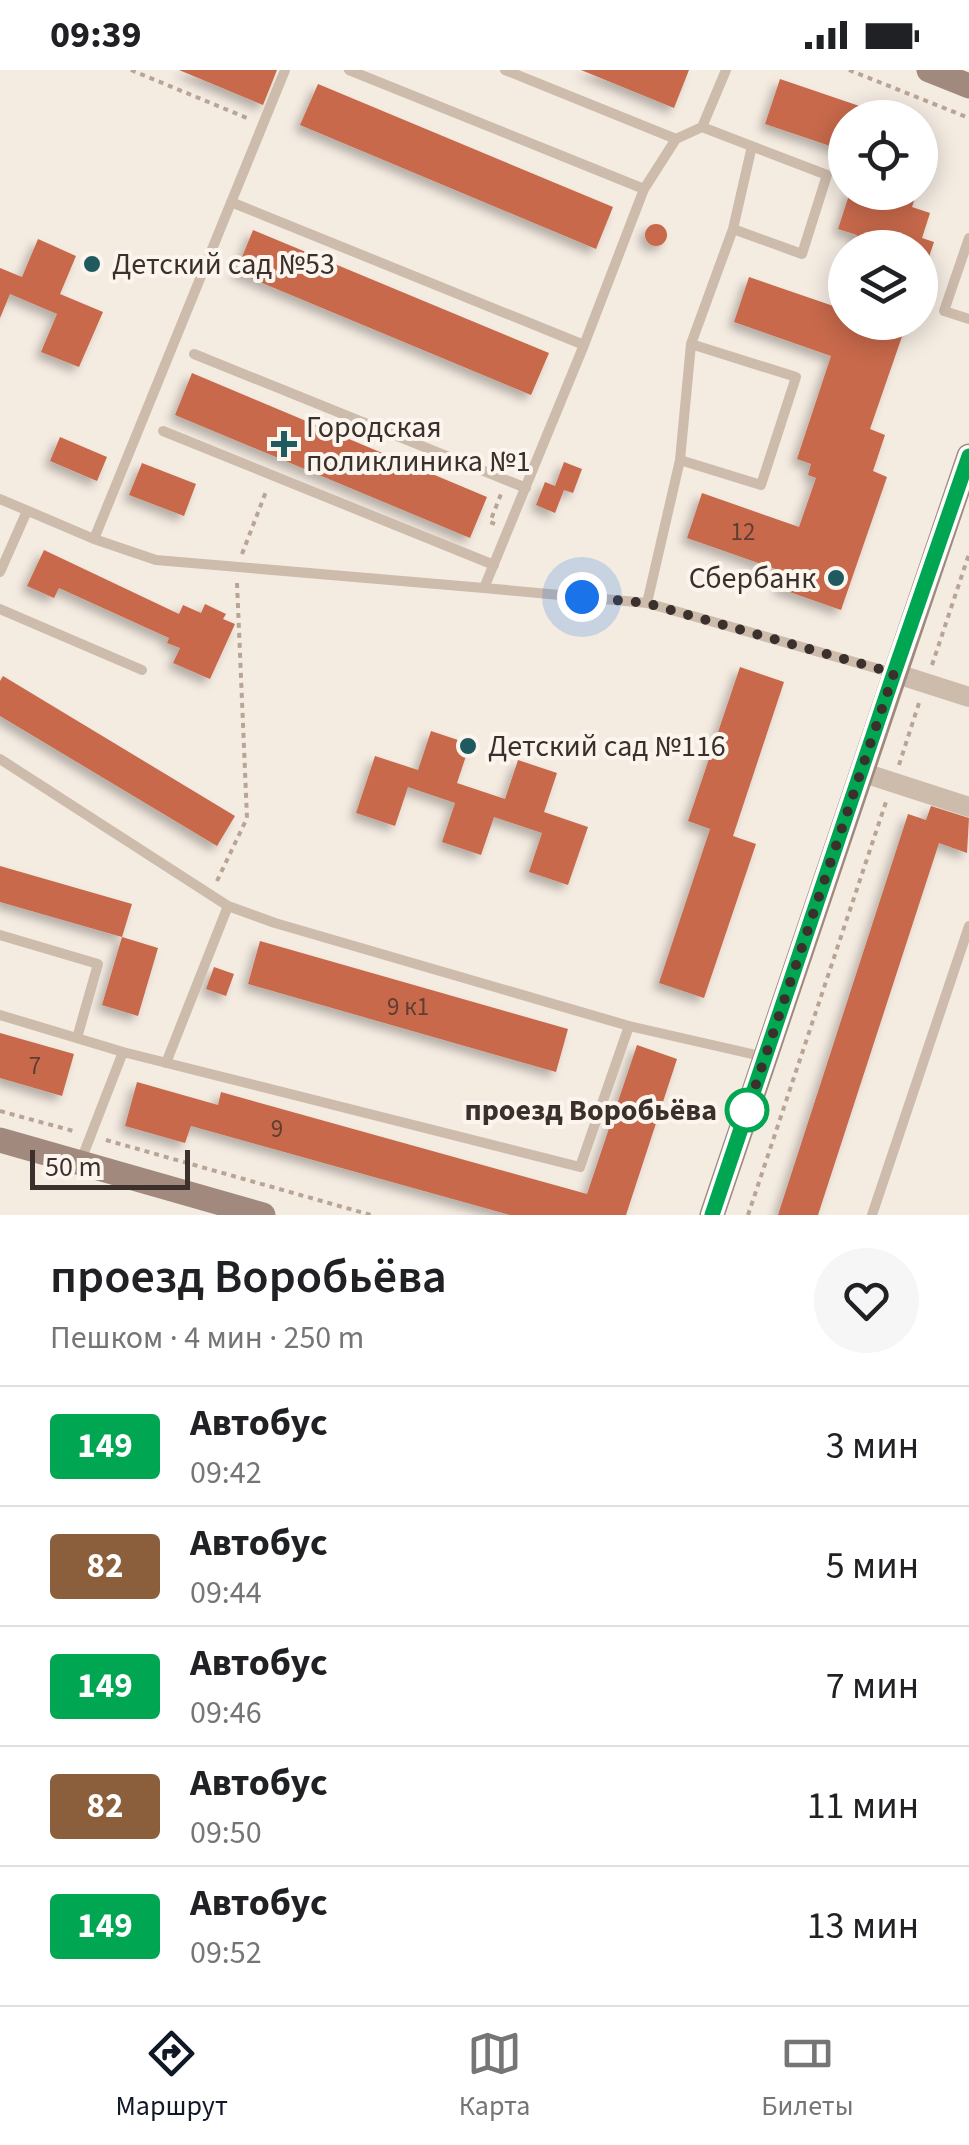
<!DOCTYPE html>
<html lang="ru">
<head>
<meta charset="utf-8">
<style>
	:root { --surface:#fff; --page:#f6f6f6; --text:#202124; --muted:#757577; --line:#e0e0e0; --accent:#111827 }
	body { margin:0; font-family:"Source Sans 3",sans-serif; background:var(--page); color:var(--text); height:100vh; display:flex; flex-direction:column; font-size:38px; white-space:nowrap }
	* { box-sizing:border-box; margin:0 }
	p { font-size:32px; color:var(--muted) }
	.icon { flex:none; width:55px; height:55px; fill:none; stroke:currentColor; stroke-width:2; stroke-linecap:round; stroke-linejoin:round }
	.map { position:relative; height:1145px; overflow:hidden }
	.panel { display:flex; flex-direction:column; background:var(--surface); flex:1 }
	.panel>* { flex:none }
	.badge { padding:0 20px; border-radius:8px; font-size:35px; line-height:65px }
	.tools { position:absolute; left:828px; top:30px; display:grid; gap:20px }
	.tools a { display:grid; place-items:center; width:110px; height:110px; border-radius:50%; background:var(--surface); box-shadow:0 5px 25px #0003; font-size:50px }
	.scale { position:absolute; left:30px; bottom:25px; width:160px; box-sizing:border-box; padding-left:10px; border:5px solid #3b302b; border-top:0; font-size:28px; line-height:35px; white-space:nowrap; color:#3b302b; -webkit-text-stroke:8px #fbf5ee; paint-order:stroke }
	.you { position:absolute; width:50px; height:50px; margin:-25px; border:8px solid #fff; border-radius:50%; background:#1a73e8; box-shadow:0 0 0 15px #1a73e833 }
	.map>.badge { position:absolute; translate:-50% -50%; box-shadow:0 0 0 5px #fff }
	.round { display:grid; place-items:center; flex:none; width:105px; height:105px; border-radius:52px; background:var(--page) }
	.overview { display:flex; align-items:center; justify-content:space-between; height:170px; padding:0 50px }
	h1 { font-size:48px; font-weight:600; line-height:75px }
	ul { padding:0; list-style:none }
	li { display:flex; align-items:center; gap:30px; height:120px; padding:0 50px; border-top:2px solid var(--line) }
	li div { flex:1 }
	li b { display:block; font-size:38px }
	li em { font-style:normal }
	li .badge { min-width:110px; font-weight:700; text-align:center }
	.status { display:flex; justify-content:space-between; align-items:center; height:70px; padding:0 50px; background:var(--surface); direction:ltr }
	.status svg { height:28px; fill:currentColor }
	.tab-bar { display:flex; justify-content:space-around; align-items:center; height:140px; border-top:2px solid var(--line); background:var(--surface); font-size:28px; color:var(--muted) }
	.tab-bar a { display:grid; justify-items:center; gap:5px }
	.tab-bar .on { color:var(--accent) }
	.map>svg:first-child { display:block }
	.building { fill:#c8694b; filter:url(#shadow) }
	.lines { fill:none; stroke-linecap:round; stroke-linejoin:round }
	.path { stroke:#b9a596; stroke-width:4; stroke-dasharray:5 5; stroke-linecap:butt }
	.lane { stroke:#cdbbac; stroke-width:10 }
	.street { stroke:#cdbbac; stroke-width:20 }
	.secondary { stroke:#a18a7d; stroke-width:25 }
	.line-casing { stroke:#fff; stroke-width:22 }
	.line { stroke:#00a651; stroke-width:15 }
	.walk { stroke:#3b302b; stroke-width:10; stroke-dasharray:0 18 }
	.poi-dot { fill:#1f5a5e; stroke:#fbf5ee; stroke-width:4 }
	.stop-dot { fill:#fff; stroke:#00a651; stroke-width:5 }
	.labels { text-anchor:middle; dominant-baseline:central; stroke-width:8; stroke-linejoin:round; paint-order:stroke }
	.number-label { font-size:25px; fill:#5e3e33 }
	.poi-label { font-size:30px; fill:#3b302b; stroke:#fbf5ee; text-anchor:start }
	.stop-label { font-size:30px; font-weight:bold; fill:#3b302b; stroke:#fbf5ee; text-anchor:end }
</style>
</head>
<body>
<div class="status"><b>09:39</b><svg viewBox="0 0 49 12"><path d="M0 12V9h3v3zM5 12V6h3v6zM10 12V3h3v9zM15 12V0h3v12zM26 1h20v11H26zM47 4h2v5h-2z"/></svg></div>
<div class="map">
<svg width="969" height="1145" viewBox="0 0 969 1145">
	<defs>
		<filter id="shadow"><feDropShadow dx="-5.5" dy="5.5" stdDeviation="5" flood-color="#0004"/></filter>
	</defs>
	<rect width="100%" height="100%" fill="#f4ebe1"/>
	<!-- building -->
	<path class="building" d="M179 0H277L263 35Z
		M581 0H689L674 38Z
		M780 9 877 42 875 48H845V81L765 54Z
		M318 14 613 137 596 179 300 55Z
		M920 67 934 72 921 112 920 111Z
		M850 122H917L912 137 930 143 922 168 934 172 921 211 920 178H853L857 165 838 159Z
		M645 165a11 11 0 1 1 22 0a11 11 0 1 1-22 0Z
		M253 160 549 283 531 325 236 202Z
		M38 169 76 186 60 224 103 242 79 297 41 282 57 244 10 224 0 248V198L22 207Z
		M749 207 845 240V252H907L870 359 885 365 873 401 887 407 841 540 778 518 784 502 687 468 702 423 799 457 816 408 808 405 811 394 797 389 831 286 734 252Z
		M192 303 487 427 470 468 175 345Z
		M60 367 107 387 97 411 50 391Z
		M564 392 582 399 573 423 564 420 555 443 536 435 545 412 555 416Z
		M142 393 196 414 184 446 129 425Z
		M44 480 179 544 183 535 201 543 205 534 226 544 223 549 235 554 210 609 173 593 180 578 167 573 169 568 59 518 54 528 27 516Z
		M740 597 784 612 733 766 756 774 704 928 659 913 710 759 688 751Z
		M3 606 235 746 217 776 0 646V611Z
		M431 661 470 674 457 713 505 729 518 690 557 703 544 742 588 757 568 815 529 802 542 763 494 747 481 785 442 772 455 733 408 717 395 756 356 743 375 686 418 700Z
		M931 736 969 748 967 783 939 773 818 1145H778L908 744 926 750Z
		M0 796 132 834 122 867 158 878 138 946 102 935 122 867 0 832Z
		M260 871 568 959 556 1002 248 914Z
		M214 897 234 904 226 926 206 919Z
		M0 963 74 984 62 1026 0 1008Z
		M637 975 677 989 626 1145H510L191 1056 185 1073 125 1056 137 1012 218 1035 221 1022 587 1124Z"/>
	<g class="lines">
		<!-- path -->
		<path class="path" d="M131 0 247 48
			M849 0 969 48
			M495 454 490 452 501 424
			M242 484 267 419
			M932 595 969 484
			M899 695 919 633
			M217 811 247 748 237 513
			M0 1041 77 1062
			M106 1070 371 1145
			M748 1145 886 732"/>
		<!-- lane -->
		<path class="lane" d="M285 0 94 469 156 490 484 518
			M349 0 644 119
			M505 0 676 69
			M726 0 702 57 676 69 644 119 584 275 484 518 647 533 893 603
			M231 132 584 275
			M733 159 752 76
			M969 168 944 241 969 249
			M194 284 526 418
			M163 361 494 495
			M680 390 691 274
			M0 429 94 469
			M0 502 27 441
			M647 533 680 390 761 415 796 307 691 274 733 159 802 184 827 105 702 57
			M0 539 142 600
			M0 689 228 836 275 853 629 956 765 987
			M0 865 98 894 77 968
			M0 945 123 982
			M166 993 228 836
			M80 1093 123 982 580 1097 629 956
			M872 1145 969 856"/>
		<!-- street -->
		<path class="street" d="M894 603 969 627
			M861 702 969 737"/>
		<!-- secondary -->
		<path class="secondary" d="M929 0 969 16
			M0 1070 263 1145
			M712 1145 969 386"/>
	</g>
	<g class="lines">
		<!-- line casing -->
		<g class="line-casing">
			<path id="line" d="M712 1145 894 603 969 386"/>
		</g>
		<!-- line -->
		<use href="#line" class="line"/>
		<!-- walk -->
		<path class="walk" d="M582 527 646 533 894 603 744 1050 747 1040"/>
	</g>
	<!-- markers -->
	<g class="poi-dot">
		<circle cx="92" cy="194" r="10"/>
		<path d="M279 359h10v10h10v10h-10v10h-10v-10h-10v-10h10z"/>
		<circle cx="836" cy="508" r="10"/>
		<circle cx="468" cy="676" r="10"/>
	</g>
	<circle class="stop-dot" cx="747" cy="1040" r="20"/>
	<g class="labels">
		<!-- number labels -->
		<g class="number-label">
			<text x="743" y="462">12</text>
			<text x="408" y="937">9 к1</text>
			<text x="35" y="996">7</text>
			<text x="277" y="1059">9</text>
		</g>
		<!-- poi labels -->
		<g class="poi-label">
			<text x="112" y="194">Детский сад №53</text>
			<text x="306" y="357">Городская<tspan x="306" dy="34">поликлиника №1</tspan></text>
			<text x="816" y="508" text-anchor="end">Сбербанк</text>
			<text x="488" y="676">Детский сад №116</text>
		</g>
		<!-- stop labels -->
		<g class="stop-label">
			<text x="717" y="1040">проезд Воробьёва</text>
		</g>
	</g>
</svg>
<div class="tools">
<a><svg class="icon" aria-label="locate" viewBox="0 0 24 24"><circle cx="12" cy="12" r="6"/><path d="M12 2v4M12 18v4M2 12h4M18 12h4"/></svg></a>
<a><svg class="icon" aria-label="layers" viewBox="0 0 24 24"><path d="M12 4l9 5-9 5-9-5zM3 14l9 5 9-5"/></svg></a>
</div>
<div class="scale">50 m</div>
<div class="you" style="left:582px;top:527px"></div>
</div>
<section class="panel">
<div class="overview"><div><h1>проезд Воробьёва</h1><p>Пешком · 4 мин · 250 m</p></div><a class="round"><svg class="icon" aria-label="heart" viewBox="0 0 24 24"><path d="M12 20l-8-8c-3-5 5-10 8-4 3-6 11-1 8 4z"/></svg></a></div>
<ul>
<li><span class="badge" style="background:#00a651;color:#fff">149</span><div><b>Автобус</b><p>09:42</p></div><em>3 мин</em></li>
<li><span class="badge" style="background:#8b5e3c;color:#fff">82</span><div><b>Автобус</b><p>09:44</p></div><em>5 мин</em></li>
<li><span class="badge" style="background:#00a651;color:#fff">149</span><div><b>Автобус</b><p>09:46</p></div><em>7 мин</em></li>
<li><span class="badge" style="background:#8b5e3c;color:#fff">82</span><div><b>Автобус</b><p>09:50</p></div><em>11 мин</em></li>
<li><span class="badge" style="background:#00a651;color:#fff">149</span><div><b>Автобус</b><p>09:52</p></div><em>13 мин</em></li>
</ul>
</section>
<nav class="tab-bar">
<a class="on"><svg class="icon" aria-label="directions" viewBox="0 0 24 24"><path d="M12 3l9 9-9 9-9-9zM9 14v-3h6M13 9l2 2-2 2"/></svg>Маршрут</a>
<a><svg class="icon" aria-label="map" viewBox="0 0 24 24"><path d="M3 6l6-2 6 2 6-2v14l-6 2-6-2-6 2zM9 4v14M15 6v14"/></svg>Карта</a>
<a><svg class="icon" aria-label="tickets" viewBox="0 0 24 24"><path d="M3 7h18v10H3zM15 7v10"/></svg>Билеты</a>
</nav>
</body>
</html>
